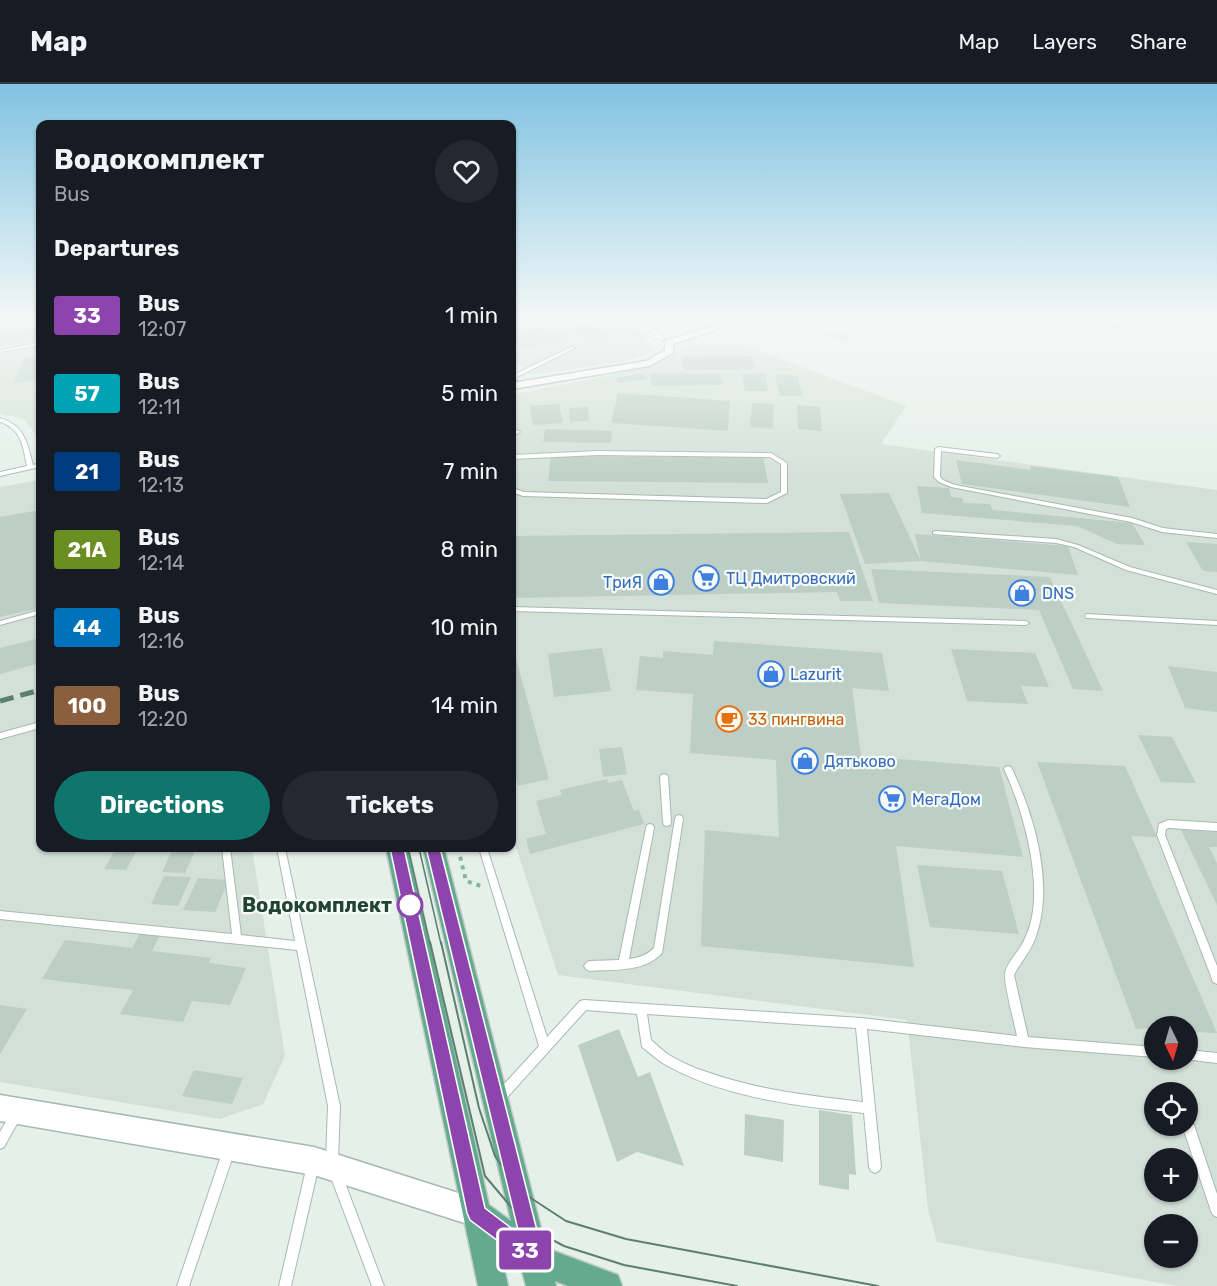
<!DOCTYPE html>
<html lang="en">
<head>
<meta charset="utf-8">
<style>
	:root { --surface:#171b24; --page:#242831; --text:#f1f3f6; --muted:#9ea1a6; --line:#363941; --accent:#0f766e }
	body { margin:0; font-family:Rubik,sans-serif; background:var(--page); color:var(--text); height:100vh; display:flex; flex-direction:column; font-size:22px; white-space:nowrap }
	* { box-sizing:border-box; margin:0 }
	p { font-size:20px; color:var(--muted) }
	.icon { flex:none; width:33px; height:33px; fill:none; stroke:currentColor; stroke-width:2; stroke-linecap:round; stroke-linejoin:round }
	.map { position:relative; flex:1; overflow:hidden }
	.drawer { position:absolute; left:36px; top:36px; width:480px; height:732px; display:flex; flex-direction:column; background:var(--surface); border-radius:12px; box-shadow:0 2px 4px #0004 }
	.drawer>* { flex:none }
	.badge { padding:0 12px; border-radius:4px; font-size:21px; line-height:39px }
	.needle { width:39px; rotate:175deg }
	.controls { position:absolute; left:1144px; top:932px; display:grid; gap:12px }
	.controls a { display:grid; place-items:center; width:54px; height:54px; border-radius:50%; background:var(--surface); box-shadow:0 2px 4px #0004; font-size:30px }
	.map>.badge { position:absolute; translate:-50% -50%; box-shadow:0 0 0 3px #fff }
	h2 { padding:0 18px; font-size:22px; line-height:54px }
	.round { display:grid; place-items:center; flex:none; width:63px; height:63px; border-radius:32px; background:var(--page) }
	.headline { display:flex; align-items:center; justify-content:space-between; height:102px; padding:0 18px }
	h1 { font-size:28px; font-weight:700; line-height:45px }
	.cta { display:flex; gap:12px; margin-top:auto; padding:12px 18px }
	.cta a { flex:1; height:69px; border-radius:36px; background:var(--accent); color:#fff; font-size:24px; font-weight:700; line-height:69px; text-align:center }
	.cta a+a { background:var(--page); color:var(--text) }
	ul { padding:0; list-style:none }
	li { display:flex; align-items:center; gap:18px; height:78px; padding:0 18px }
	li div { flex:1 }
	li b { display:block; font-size:22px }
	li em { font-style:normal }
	li .badge { min-width:66px; font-weight:700; text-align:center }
	header { display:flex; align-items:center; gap:36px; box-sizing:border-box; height:84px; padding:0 30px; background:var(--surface); border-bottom:2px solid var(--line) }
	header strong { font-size:28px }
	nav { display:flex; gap:33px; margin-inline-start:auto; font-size:21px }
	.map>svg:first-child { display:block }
	.built { fill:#d3e0d8; fill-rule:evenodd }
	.building { fill:#bccec5 }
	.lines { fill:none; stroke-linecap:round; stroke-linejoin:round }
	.service-casing { stroke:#a6b9b1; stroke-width:2 }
	.minor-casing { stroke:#a6b9b1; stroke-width:3 }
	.tertiary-casing { stroke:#a6b9b1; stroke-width:3 }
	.primary-casing { stroke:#c1cbc7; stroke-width:3 }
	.path { stroke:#81b7a0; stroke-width:4; stroke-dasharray:4 5; stroke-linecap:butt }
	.service { fill:#fff; fill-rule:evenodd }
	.minor { fill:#fff; fill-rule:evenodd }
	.tertiary { fill:#fff; fill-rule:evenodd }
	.primary { fill:#64aa90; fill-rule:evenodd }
	.tram-far1 { stroke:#5c7f72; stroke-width:1.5 }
	.tram { stroke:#5c7f72; stroke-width:2 }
	.rail { stroke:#5c7f72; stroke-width:5; stroke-dasharray:14 7; stroke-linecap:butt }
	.line { fill:#8e44ad; stroke:#fff; stroke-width:1.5 }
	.stop-dot { fill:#fff; stroke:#8e44ad; stroke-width:3 }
	.labels { text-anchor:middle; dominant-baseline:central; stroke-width:4.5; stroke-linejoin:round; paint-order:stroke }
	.shop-label { font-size:16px; fill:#366cbe; stroke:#f6fbf8; text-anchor:start }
	.food-label { font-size:16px; fill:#c56008; stroke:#f6fbf8; text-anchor:start }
	.near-stop-label { font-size:20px; font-weight:bold; fill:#214437; stroke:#f6fbf8; text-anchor:end }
</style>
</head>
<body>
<header>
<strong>Map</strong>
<nav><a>Map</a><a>Layers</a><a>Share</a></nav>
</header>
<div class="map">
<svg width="1217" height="1202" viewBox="0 0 1217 1202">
	<rect width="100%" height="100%" fill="#e5f0ea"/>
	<!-- built -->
	<path class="built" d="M0 236H40V350L36 351 24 335 0 330Z
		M512 236H628L653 267 628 277 530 291 521 280 512 282Z
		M693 261 751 264 906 322 881 360 1217 406V1202H1177L937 1158 928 1125 907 936 558 891 512 751V311L649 283ZM1155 942H1188V975H1155ZM1155 1008H1188V1041H1155ZM1155 1074H1188V1107H1155ZM1155 1140H1188V1173H1155Z
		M40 396V764H252L285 972 263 1020 220 1035 0 998V403Z"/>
	<!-- building -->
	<path class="building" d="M1011 236 1030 237 1031 242 1011 240Z
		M1090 236H1114L1123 244H1099Z
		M582 239 604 245 611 248 602 254 594 252 590 254 569 248Z
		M536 242 569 252 556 261 544 257 529 265 512 259 515 257 512 256V250L519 245 527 248Z
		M40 244V255L0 261V250Z
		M40 272V296L14 299 23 275Z
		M752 272 756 285 684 286 682 273Z
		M644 289 648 295 619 299 615 294Z
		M720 289 723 301 651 302 650 290Z
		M742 290H765L768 307H745Z
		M775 291H797L803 312H780Z
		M618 309 730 317 728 347 611 339Z
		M752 319 774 320 773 345 750 343Z
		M559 320 563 339 533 341 530 322Z
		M797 321 820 323 822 347 798 345Z
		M588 323 589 337 570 338 569 324Z
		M545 345 612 347 611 359 543 358Z
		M551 372 763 373 768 399 548 397Z
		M956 376 1031 386 1030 382 1118 393 1130 423 962 400Z
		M917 402 949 404 951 413 962 414 964 419 990 420 993 426 1132 439 1145 461 1117 460 1077 442 922 429Z
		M889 409 921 477 915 450 1068 462 1078 491 921 477 865 480 840 410Z
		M40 426V524L0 533V433Z
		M849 448 873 517H840L837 508 512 514V452Z
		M1186 458 1217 460V488L1203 487Z
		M871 485 1050 493 1103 607 1073 605 1039 526 879 519Z
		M40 554V579L0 590V564Z
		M714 557 882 569 889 607 852 604 861 672 999 683 1023 773 896 762 914 883 701 862 705 746 779 753 776 676 690 669 693 610 636 606 640 572 663 574V567L713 571Z
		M602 564 611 607 554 613 548 570Z
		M951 565 1035 569 1049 603 1021 602 1028 620 967 617Z
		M512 571H515L549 695 518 702 512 675Z
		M1168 582 1217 588V628L1185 624Z
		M1138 651 1172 653 1196 699 1161 698Z
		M622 663 627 690 603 693 599 665Z
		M1037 678 1125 682 1157 753 1131 752 1217 949 1188 948V942L1136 945Z
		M607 695 608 699 622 696 634 727 639 726 644 740 530 770 526 755 546 750 536 717 562 711 560 706Z
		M1181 746 1217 748V763H1209L1217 779V821Z
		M116 764H138L126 786 104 785Z
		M172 766 195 767 185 789 162 788Z
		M917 781 1002 787 1019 850 930 843Z
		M164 792 191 793 178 822 151 820Z
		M198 794 229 796 215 828 183 826Z
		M140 849 160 851 152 867 211 874 209 879 246 884 230 921 192 917 183 938 120 930 133 906 42 895 65 856 132 864Z
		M0 921 27 925 0 970Z
		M619 945 638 993 650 988 684 1082 637 1068 617 1078 578 961Z
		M194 986 243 994 232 1020 182 1012Z
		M819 1026 852 1031 856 1091 849 1090V1106L819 1101Z
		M745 1030 784 1036 783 1078 744 1071Z"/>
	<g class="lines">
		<!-- service casing -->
		<g class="service-casing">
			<path id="service" d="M589 236H595L656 252 651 247 648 236H652L655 246 665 255 663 256Z
				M763 236H769L848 253 846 254Z
				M39 259H40V261L0 268V266Z
				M571 263 575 264 517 293 515 301 512 302 513 291Z
				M0 334C25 342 27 358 33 381L40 379V383L0 392V388L27 382C23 363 22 345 0 338Z
				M512 345 519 347 520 348 517 350 512 348Z
				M938 363 997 370 1000 372 997 374 941 367 940 393 943 396 955 401 1132 434 1163 444 1217 450V454L1162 448 1131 438 951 403 939 398 934 393 935 365Z
				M598 367 771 369 787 379V409L767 419 523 412 512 408V404L524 408 766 415 781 408V380L770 373 598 371 512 375V371Z
				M935 447 1056 455 1078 461 1130 483 1217 506V510L1126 486 1074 463 1056 459 933 450V448Z
				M512 523 1026 537 1029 539 1026 541 512 527Z
				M40 526V530L0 541V537Z
				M1086 530 1217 537V541L1088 534H1086L1085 532Z
				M40 638V644L0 655V649Z
				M1008 682 1011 683 1012 685C1035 733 1055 803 1035 855 1030 868 1020 879 1014 891L1028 953 1155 963V973L1024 963 867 945 881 1083 879 1087 875 1089 871 1087 869 1083 864 1029C797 1022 724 1014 664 980 656 975 649 968 642 963L637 930 586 926 504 1017 500 1018 496 1017 495 1013 496 1009 539 962 479 764H487L547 953 580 917 584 916 861 934 1017 952C1015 941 1003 897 1005 889 1007 879 1016 870 1021 862 1025 855 1028 848 1030 841 1043 797 1023 725 1004 685L1005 683ZM647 930 856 944 863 1018C811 1012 757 1006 707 988 694 984 681 978 669 971 663 967 657 961 651 956Z
				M664 690 667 691 668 693 671 738 670 741 667 742 664 741 663 738 660 693 661 691Z
				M679 731 682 732 683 735 662 869C643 889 614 885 589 887L586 885 584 882 586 879 589 877 619 876 646 744 647 741 650 740 653 741 654 744 629 875C639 874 647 871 654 864L675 735 676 732Z
				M1168 736 1217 739V747L1169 744 1166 745 1165 751 1217 882V900L1213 898 1212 895 1157 751 1159 740Z
				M222 764H230L241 851 295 857 277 764H285L340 1022 338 1077 336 1081 332 1083 328 1081 326 1077 328 1022 297 866 0 835V827L232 850Z
				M1188 966 1217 969V979L1185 975H1188Z
				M16 1025 20 1027 22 1031 4 1063 0 1065V1048L12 1027Z
				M1188 1035 1192 1037 1194 1041 1217 1110V1133L1213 1131 1211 1127 1182 1041H1188Z
				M228 1063 232 1065 234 1069 189 1202H177L222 1069 224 1065Z
				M313 1075 317 1077 319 1081 291 1202H279L307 1081 309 1077Z
				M336 1085 340 1087 342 1091 384 1202H372L330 1091 332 1087Z"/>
		</g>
		<!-- minor casing -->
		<g class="minor-casing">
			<path id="minor" d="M732 236H744L673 260V269L649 282 512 305V299L646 277 665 266V257Z"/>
		</g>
		<!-- tertiary casing -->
		<g class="tertiary-casing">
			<path id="tertiary" d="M0 1011 314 1063 477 1115 487 1119 491 1129 487 1139 477 1143 314 1091 0 1037Z"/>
		</g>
		<!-- primary casing -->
		<g class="primary-casing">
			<path id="primary" d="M386 764H408L489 1121 511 1137 423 764H444L546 1164 618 1191 622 1202H568L555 1197 556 1202H526L521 1183 500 1165 508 1202H478Z"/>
		</g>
		<!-- path -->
		<path class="path" d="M458 764 466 797 484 803"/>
		<!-- service -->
		<use href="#service" class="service"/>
		<!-- minor -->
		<use href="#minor" class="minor"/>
		<!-- tertiary -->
		<use href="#tertiary" class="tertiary"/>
		<!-- primary -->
		<use href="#primary" class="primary"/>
		<!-- tram-far1 -->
		<path class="tram-far1" d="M408 764 430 860
			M419 764 441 860"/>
		<!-- tram -->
		<path class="tram" d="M430 858 485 1092 528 1143 564 1162 624 1181 737 1202
			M441 858 479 1024 495 1072 520 1107 566 1137 626 1155 878 1202"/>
		<!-- rail -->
		<path class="rail" d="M0 617 40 606"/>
	</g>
	<!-- sky -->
	<linearGradient id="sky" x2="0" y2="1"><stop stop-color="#81c2e2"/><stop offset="0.58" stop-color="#f3f8f6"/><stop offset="1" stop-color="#f3f8f6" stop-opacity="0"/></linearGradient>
	<rect width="1217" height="404" fill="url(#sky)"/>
	<!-- line -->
	<path class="line" d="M397 757 404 764 485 1124 519 1150 426 764 433 757 440 764 544 1174 541 1181 534 1184 470 1136 467 1129 390 764Z"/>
	<!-- icons -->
	<defs>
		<g id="supermarket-ring" transform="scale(1.35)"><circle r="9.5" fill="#f6fbf8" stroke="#3f7fe0" stroke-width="1.5"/><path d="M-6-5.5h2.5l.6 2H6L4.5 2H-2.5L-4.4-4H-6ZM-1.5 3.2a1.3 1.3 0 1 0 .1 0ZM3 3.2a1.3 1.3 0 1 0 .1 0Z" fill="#3f7fe0"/></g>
		<g id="shop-ring" transform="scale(1.35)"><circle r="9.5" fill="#f6fbf8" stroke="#3f7fe0" stroke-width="1.5"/><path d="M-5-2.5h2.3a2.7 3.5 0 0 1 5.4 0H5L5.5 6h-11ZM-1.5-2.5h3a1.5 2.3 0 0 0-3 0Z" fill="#3f7fe0"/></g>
		<g id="cafe-ring" transform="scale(1.35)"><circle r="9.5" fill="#f6fbf8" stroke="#e8710a" stroke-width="1.5"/><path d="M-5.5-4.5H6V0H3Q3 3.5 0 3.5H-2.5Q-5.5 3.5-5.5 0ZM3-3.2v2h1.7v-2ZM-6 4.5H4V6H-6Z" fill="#e8710a"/></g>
	</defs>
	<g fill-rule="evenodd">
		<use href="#supermarket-ring" x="706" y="494"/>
		<use href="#shop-ring" x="661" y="498"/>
		<use href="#shop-ring" x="1022" y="509"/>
		<use href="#shop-ring" x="771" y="590"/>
		<use href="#cafe-ring" x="729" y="635"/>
		<use href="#shop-ring" x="805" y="677"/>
		<use href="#supermarket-ring" x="892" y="715"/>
	</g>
	<!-- markers -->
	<circle class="stop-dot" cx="410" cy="821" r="12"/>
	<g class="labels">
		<!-- shop labels -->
		<g class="shop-label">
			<text x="726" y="494">ТЦ Дмитровский</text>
			<text x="642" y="498" text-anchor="end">ТриЯ</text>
			<text x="1042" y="509">DNS</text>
			<text x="790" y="590">Lazurit</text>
			<text x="824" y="677">Дятьково</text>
			<text x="912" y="715">МегаДом</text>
		</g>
		<!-- food labels -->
		<g class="food-label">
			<text x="748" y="635">33 пингвина</text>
		</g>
		<!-- near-stop labels -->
		<g class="near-stop-label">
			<text x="392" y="821">Водокомплект</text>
		</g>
	</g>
</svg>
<div class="controls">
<a><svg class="needle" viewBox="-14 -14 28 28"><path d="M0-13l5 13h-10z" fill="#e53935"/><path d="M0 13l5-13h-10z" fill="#9ea1a6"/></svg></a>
<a><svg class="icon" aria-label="locate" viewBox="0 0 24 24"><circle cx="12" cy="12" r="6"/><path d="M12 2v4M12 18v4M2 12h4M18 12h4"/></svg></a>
<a>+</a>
<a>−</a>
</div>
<b class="badge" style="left:525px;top:1166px;background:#8e44ad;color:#fff">33</b>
<section class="drawer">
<div class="headline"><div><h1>Водокомплект</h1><p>Bus</p></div><a class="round"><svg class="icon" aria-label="heart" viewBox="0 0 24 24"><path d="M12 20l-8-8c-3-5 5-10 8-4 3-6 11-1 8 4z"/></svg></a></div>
<h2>Departures</h2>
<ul>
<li><span class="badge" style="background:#8e44ad;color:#fff">33</span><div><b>Bus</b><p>12:07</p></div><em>1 min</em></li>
<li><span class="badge" style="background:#00a3b4;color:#fff">57</span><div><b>Bus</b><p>12:11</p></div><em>5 min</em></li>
<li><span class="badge" style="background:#003b80;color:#fff">21</span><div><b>Bus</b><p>12:13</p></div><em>7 min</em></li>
<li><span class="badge" style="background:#6b8e23;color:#fff">21А</span><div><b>Bus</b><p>12:14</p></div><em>8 min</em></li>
<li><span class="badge" style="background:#0072bc;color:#fff">44</span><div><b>Bus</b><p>12:16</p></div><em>10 min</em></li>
<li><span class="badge" style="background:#8b5e3c;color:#fff">100</span><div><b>Bus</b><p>12:20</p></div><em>14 min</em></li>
</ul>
<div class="cta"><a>Directions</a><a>Tickets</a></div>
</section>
</div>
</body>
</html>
